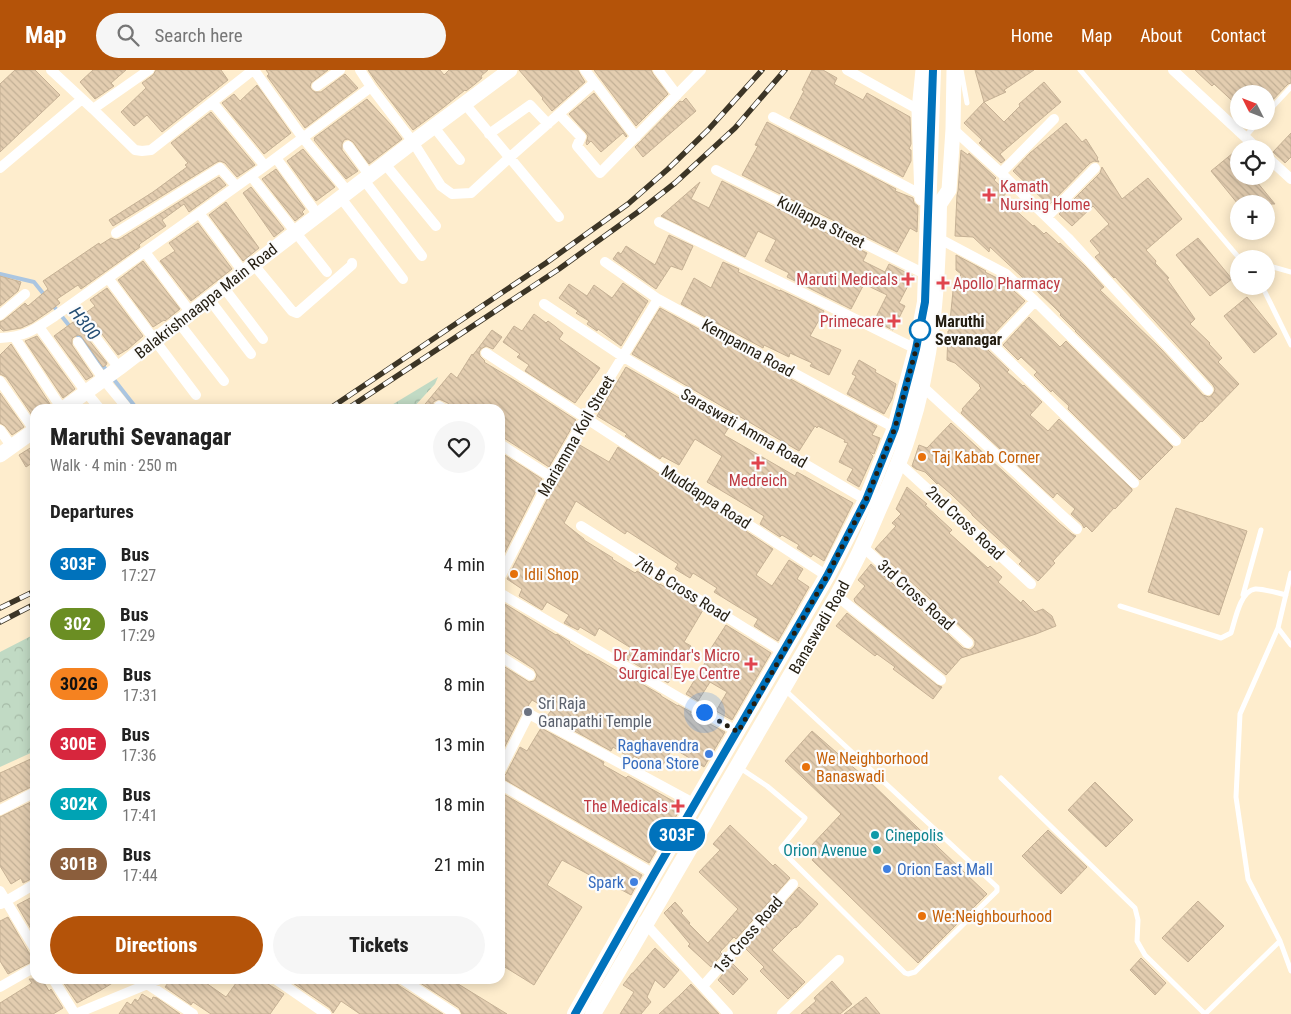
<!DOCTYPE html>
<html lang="en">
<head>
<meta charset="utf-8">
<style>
	:root { --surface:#fff; --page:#f6f6f6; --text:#222; --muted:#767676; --accent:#b45309 }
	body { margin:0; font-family:"Roboto Condensed",sans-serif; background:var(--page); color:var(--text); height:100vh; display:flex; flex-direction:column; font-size:19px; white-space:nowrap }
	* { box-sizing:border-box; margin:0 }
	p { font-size:16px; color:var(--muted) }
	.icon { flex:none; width:28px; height:28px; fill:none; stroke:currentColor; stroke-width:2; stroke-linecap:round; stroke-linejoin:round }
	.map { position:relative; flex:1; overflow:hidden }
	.side { position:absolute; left:30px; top:334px; width:475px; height:580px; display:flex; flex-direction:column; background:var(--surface); border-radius:15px; box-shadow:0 2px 12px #0003 }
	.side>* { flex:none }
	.badge { padding:0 10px; border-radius:16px; font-size:18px; line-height:32px }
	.needle { width:32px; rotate:312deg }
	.buttons { position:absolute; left:1230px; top:15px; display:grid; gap:10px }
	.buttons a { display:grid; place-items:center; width:45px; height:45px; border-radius:50%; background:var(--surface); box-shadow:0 2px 12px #0003; font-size:25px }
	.you { position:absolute; width:25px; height:25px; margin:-12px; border:4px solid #fff; border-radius:50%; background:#1a73e8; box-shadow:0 0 0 8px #1a73e833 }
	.map>.badge { position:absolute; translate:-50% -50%; box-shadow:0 0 0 2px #fff }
	h2 { padding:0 20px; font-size:19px; line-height:45px }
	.round { display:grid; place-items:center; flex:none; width:52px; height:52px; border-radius:26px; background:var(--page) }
	.summary { display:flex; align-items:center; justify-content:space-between; height:85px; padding:0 20px }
	h1 { font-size:24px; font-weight:800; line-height:38px }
	.cta { display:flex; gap:10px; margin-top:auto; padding:10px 20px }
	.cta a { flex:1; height:58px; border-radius:30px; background:var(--accent); color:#fff; font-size:20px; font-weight:800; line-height:58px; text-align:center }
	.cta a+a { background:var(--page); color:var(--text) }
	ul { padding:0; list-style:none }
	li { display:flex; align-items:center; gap:15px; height:60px; padding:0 20px }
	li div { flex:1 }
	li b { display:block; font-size:19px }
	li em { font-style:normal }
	li .badge { min-width:55px; font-weight:700; text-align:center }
	header { display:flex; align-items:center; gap:30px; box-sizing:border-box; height:70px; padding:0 25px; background:var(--accent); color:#fff }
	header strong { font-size:24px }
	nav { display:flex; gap:28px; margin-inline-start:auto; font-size:18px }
	.search { width:350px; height:45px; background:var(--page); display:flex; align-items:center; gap:12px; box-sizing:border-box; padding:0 18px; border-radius:28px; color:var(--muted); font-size:19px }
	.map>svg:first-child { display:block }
	.forest { fill:url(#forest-crowns) }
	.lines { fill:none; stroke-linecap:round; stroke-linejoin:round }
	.stream { stroke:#abc6e1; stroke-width:4 }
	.building { fill:url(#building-back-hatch); stroke:#c6b195 }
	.lane { stroke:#fff; stroke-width:5 }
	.street { stroke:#fff; stroke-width:10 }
	.secondary { stroke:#fff; stroke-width:15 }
	.primary { stroke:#fff; stroke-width:16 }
	.rail-casing { stroke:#3c3526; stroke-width:5.5 }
	.rail { stroke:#fcfcfc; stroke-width:4; stroke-dasharray:11; stroke-linecap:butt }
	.line-casing { stroke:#fff; stroke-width:11 }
	.line { stroke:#0072bc; stroke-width:8 }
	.walk { stroke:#231d11; stroke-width:5; stroke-dasharray:0 9 }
	.health-dot { fill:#e0444e; stroke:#fcfcfc; stroke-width:2 }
	.stop-dot { fill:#fff; stroke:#0072bc; stroke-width:2.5 }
	.food-dot { fill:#e8710a; stroke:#fcfcfc; stroke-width:2 }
	.worship-dot { fill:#6b7280; stroke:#fcfcfc; stroke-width:2 }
	.shop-dot { fill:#3f7fe0; stroke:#fcfcfc; stroke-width:2 }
	.culture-dot { fill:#0f9aa8; stroke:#fcfcfc; stroke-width:2 }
	.labels { text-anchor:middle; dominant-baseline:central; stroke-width:4.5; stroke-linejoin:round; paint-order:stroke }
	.health-label { font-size:16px; fill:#be3a42; stroke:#fcfcfc; text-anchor:end }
	.street-label { font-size:16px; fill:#231d11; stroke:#fcfcfc }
	.stop-label { font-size:16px; font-weight:bold; fill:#231d11; stroke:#fcfcfc; text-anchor:start }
	.food-label { font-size:16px; fill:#c56008; stroke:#fcfcfc; text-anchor:start }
	.worship-label { font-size:16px; fill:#5b616d; stroke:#fcfcfc; text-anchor:start }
	.shop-label { font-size:16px; fill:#366cbe; stroke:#fcfcfc; text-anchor:end }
	.culture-label { font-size:16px; fill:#0d838f; stroke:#fcfcfc; text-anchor:start }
	.water-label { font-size:18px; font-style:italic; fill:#244d73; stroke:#fcfcfc }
</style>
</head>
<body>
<header>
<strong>Map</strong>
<div class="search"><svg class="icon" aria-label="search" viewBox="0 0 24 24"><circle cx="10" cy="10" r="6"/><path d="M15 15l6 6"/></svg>Search here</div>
<nav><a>Home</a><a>Map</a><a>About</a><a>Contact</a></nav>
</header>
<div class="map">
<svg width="1291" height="944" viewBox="0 0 1291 944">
	<defs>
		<pattern id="forest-crowns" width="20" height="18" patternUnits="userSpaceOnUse" patternTransform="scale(1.25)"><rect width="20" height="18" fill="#c1dac4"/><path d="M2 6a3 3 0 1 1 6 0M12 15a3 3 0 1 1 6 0" fill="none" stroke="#a6bba7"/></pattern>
		<pattern id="building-back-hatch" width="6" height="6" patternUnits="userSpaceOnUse" patternTransform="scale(1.25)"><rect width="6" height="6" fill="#e3cdb0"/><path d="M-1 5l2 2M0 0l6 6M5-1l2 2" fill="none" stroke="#c2b096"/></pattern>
	</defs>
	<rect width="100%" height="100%" fill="#feedcd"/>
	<!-- forest -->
	<path class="forest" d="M438 307 435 314 412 339H385Z
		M35 564V681L0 697V582Z"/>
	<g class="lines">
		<!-- stream -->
		<path class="stream" d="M0 204 34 212 46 227
			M52 234 71 258
			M76 263 108 302
			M112 307 137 339"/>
	</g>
	<!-- building -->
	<path class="building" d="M15 0H35L60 25 0 82V14Z
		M93 0H126L111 13 114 16 95 29 80 12Z
		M156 0H221L228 10 162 62 147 45 134 56 121 42 146 18 142 13 153 5Z
		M266 0H328L311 13 310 17 312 20 315 22H321L345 4 358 18 305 58 267 6 269 4Z
		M368 0H440L444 5 449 0H488L481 6 482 8 475 14 466 21 465 20 444 37 413 60 377 13Z
		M519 0H578L580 4 585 12 552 41 542 29 543 28Z
		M594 0H651L653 4 668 24 636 56Z
		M812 0H823L837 8 834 14 863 30 867 23 910 47 911 74 909 79 911 80V91L903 107 790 48 804 21 802 20Z
		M975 0H1034L1004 20 1006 22 984 32Z
		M1195 0H1291V13L1288 14 1266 37V24H1239V37L1214 14 1212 16Z
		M1044 12 1061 32 1000 84 1005 90 1001 93 979 73 982 70 964 53 984 32 1004 52 1020 36 1019 34Z
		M257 15 291 63 264 84 222 33 234 24 240 31Z
		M594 23 627 66 626 67 623 63 601 82 591 71 587 75 586 73 588 66 586 63 569 44Z
		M686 28 696 41 643 87 635 77 680 31 682 32Z
		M367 29 392 56 402 69 369 94 353 72 348 69 344 70 342 74V80L358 101 346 109 314 70H315L314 68Z
		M211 42 255 95 237 107 225 93 220 91 217 92 113 156 109 150 153 122 187 97 185 95 188 93 171 73Z
		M767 52 896 119 895 121 913 128 914 133 918 136 917 162 910 158 897 182 742 105 758 76 755 75Z
		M1066 53 1082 72 1086 69 1098 88 1097 89 1099 92 1094 91 1090 93 1049 135 1013 101 1030 83Z
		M1291 63V87L1285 93 1273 82Z
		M303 79 335 117 316 131 287 91Z
		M961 80 968 85 969 83 996 108 994 110 1007 122 1002 128 1033 156 1034 155 1044 164 1046 162 1059 174 1060 173 1085 196 1104 217 1100 220 1161 279 1203 325 1209 327 1212 325 1214 322 1215 319 1213 315 1115 207 1114 208 1095 187 1100 183 1090 171 1109 154 1093 136 1072 156 1059 144 1100 103 1102 97 1122 129 1148 108 1182 149 1146 180 1156 191 1155 193 1169 208 1167 209 1195 249 1190 254 1210 273 1209 274 1222 288 1218 292 1239 314 1202 352 1201 351 1184 369 1075 261H1076L1060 245 1061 244 1053 236 990 177 989 182 973 167 955 166 957 125 958 121Z
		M1233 83 1239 90V106H1252L1275 134H1238L1211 101Z
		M276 99 305 139 302 142 304 144 295 151 262 109Z
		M219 107 226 115 189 142 184 134 162 150 166 156 141 173 139 175 140 177 81 219 78 215 57 229 60 233 51 240 32 253 21 258 3 261 0 258V252L4 250 25 233 28 236 48 219 43 211 99 173 100 175 111 168 116 170 120 169Z
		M722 111 867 183 863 191 885 202 889 194 913 206 899 233 905 236 893 260 874 251 887 225 864 214 851 239 787 207 789 203 765 191 776 170 758 161 745 187 661 146 700 112 691 129 709 138Z
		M251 117 284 159 274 167 243 123Z
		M226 132 259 178 243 191 209 145Z
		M198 153 232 199 191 231 160 191 175 181 169 173Z
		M669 165 693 176 682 200 671 196 656 219 613 189 618 182 621 184 626 176 655 195Z
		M1198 168 1232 209 1210 226 1176 185Z
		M956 185 986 201 985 202 1003 211 1025 231 988 270 986 276 988 280 1009 300 1007 302 1023 316 1024 315 1042 332 1030 345 1048 361 1059 349 1132 419V421L1115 439 1114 438 1092 462 1086 456 1084 458 1082 454 1071 444 1075 439 1057 423 1053 428 961 343 963 340 962 339 981 318 979 316 980 315 955 293 947 290 948 261H949L953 221 961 204 956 200Z
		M143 191 180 239 165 251 164 250 153 257 118 210Z
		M723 192 739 199 738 202 780 221V220L824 241 810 266 841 280 829 305 810 296 812 293 790 283 789 287 764 275 763 278 681 234 694 208 711 218Z
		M0 206 21 212 18 221 0 236Z
		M623 213 648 231 621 276 598 259 597 261 587 254 589 251 576 243 578 241 559 228 569 214 587 226 594 215 612 228Z
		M107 218 143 266 128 279 118 285 92 251 87 249 82 251 81 254V260L107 293 106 295 103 297 81 266 78 265 74 267 72 269V275L93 306 86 310 54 266 95 236 90 230Z
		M1247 227 1277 264 1254 283 1224 246Z
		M660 238 877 356 872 365 880 368 874 384 869 382 873 386 859 417 847 410 853 399 839 392 848 373 844 372 845 370 818 356 817 358 815 356 799 381 632 284Z
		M534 244 546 253 548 251 556 257 563 263 559 269 600 298 575 333 525 301 529 295 517 287 520 284 503 272 514 256 522 261Z
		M1029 247 1060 277 1066 271 1173 377 1140 410 1068 339 1069 336 1052 320 1051 322 1034 305 1037 302 1021 287 1018 290 1003 275Z
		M492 260 502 267 493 279 486 276 481 279 479 282 480 286 485 291 484 292 517 312 576 350 549 397 504 368 500 367V339H451L448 333 439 329 433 332V339H421L451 303 457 308 472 284 473 285Z
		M37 266 75 319 63 328 25 271Z
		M11 274 52 337 50 339H35V347L34 348 6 307 0 304V285Z
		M859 290 876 300 875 302 896 314 892 329 884 344 847 324 856 306 852 304Z
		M626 297 729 357 724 365 795 406 797 402 853 433 824 491 813 484 811 487 797 478 799 475 782 465 780 467 760 454 764 446 707 412 722 386 695 369 679 395 662 386 660 389 625 366 627 364 597 346Z
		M0 323 24 357 12 365 5 356 0 353Z
		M951 353 1059 453 1072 464 1076 466 1053 491 1055 493 1038 511 1019 494 1022 491 972 445V444L951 424 938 413 937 414 925 402 916 399 912 396 919 375 927 378Z
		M578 374 609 392 618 377 773 479 756 505 772 516 789 490 803 499 797 509 809 517 778 571 754 556 758 549 714 522 717 518 693 503 690 508 675 499 678 494 627 461 625 464 576 431 564 453 584 469V470L613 488 612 489 635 503 637 501 660 515V514L703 540 684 572 691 576 668 613 625 588 631 578 599 558 595 566 580 557 578 560 564 553 569 545 547 532 542 540 519 526 522 519 507 509 557 410Z
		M35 375V391L26 397 19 385Z
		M500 382 542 409 500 492Z
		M907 417 927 434 925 435 952 460 949 463 988 498 990 496 1002 507 998 512 1021 533 1023 530 1035 542 1043 539 1052 546 1056 556 1036 564 961 588 946 605 855 532 854 529 865 516 858 510 871 494 963 578 970 580 973 578 975 575V571L973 568 875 479 896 456 892 453 901 444 896 439Z
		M1176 438 1247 461 1219 545 1148 522Z
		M500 531 556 565 557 564 570 572 569 573 588 585V584L617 601 618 600 661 625V626L678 636V635L691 642 690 644 707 654 708 653 725 662 704 697 673 678 659 701 634 686 632 689 613 677 611 681 547 646 551 641 532 630 526 639 522 643 500 686V594L529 612 534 611 536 608 537 605 534 599 504 580 500 579Z
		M847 543 937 615 942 617 933 629 893 599 895 597 877 584 875 586 836 556Z
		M726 555 771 583 732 650 716 641 727 622 710 612 698 631 686 624 708 588 706 586Z
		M541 658 604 692 603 695 626 708 628 706 682 736 649 793 502 708 506 704 520 677 527 681Z
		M812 661 870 712 987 824 918 893 812 790 817 784 810 777 841 744 785 691Z
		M35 687V715L0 732V703Z
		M1095 712 1133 750 1106 777 1068 740Z
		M500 722 642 805 631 825 598 807 597 809 562 790 547 815 582 837 534 915 500 894Z
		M35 730V807L23 813 21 808 11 814 0 796V747Z
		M730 755 773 796 775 794 790 808 736 869 734 867 720 882 722 884 711 897 688 876 690 874 664 843 675 832 683 841 681 843 690 853 689 854 708 873 738 839 699 802 720 780 713 774Z
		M1048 760 1087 797 1061 824 1022 786Z
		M799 817 818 834 796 858 795 857 772 880 805 912 788 929 760 901 764 897 745 878Z
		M35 822V866L17 835 32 827 30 825Z
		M1198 831 1224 856 1188 892 1162 868Z
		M8 847 29 883 35 886V890L8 904 0 891V851Z
		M655 878 679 900 664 918 655 910 647 927 651 932 641 944H620L634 922 623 915 632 903H633Z
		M1141 888 1166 913 1155 925 1130 900Z
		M732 893 748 909 733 925 718 910Z
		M29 909H42L49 921 51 919 63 938 53 944H0V933L32 913Z
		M68 909H119L101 920 77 933 63 912Z
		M171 909H209L206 913 226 927 239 909H260L284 924 270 944H211L193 932 191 935 165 917Z
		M287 909H395L398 915 443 944H360L341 931 333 943 330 938Z
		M414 909H450L507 944H462L459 938Z
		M832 911 852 934 840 944H801L816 931 814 928Z
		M691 914 719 944H659L680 925Z
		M142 924 152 930 153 927 157 928 180 944H119L127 932 131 935 135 929 138 931Z
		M866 927 880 944H844Z"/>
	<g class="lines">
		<!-- lane -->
		<path class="lane" d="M961 0 967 33
			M1080 0 1240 189
			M1266 44 1291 17
			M1245 67 1259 51
			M1266 195 1291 202
			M1262 216 1291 275
			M1291 503 1278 558 1291 575
			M1243 525 1261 460
			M1120 536 1221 568 1231 563C1235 551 1240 521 1255 519 1261 518 1278 523 1286 525
			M1278 558 1240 644 1236 727 1248 809 1280 871 1291 901
			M740 698 767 716 805 748 804 750 781 778 782 781 905 903 908 904 915 902 997 821V817L785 620
			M1001 708 1135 838 1138 850 1137 871 1145 885 1205 944
			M1205 944 1280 871"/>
		<!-- street -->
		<path class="street" d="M51 0 93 39 135 80 142 81 151 80 253 0
			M254 0 303 68 348 122
			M360 0 371 17 413 72 441 116 452 124 471 123 509 88 594 13
			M585 0 636 67
			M658 0 677 25
			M847 0 919 40
			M1173 0 1258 79
			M317 16 340 0
			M212 32 265 96
			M465 34 559 147
			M93 39 149 0
			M559 44 581 67 577 76 600 103 701 0
			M773 47 922 125
			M434 57 460 90
			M953 59 1001 103 1068 168 1208 320
			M489 64 530 35 548 54
			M348 76 370 106
			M1266 86 1291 109
			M276 88 318 145
			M385 94 436 156
			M0 98 82 29
			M716 100 925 204
			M1001 103 1054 49
			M251 106 327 202
			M364 110 422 186
			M341 128 403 209
			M199 143 244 203
			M1047 147 1095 98
			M659 152 916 279
			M116 163 220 98 236 116
			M938 168 1006 204 1035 231 1176 371
			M145 182 191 243
			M605 192 658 229 895 358
			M254 195 292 241 297 243 352 195V193
			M108 208 196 325
			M224 218 263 269
			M209 229 251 284
			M1035 231 993 275 1134 413
			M544 234 622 286 866 430
			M0 245 25 224
			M179 253 224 311
			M87 256 119 298
			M39 257 86 322 100 339
			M0 268C25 267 34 260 55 246L265 96 371 17
			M15 268 62 339
			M78 272 104 310 128 339
			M486 283 827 506
			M0 311 35 361
			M922 316 1077 459
			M439 336 444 339
			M0 360 12 377
			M500 374 551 407
			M899 393 1031 514
			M581 456 783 582
			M863 477 968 573
			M500 507 551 407 585 348 658 229
			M500 523 738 662
			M837 526 941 610
			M500 586 530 605
			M500 701 528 646 531 645 695 734
			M500 714 654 804
			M0 740 35 722
			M0 821 35 879
			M1 834 35 814
			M643 851 728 944
			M53 909 75 944
			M275 909 326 944
			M402 909 455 944
			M147 914 193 944
			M703 916 793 814
			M0 917 35 897
			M75 944 160 909
			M782 944 839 890"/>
		<!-- secondary -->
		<path class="secondary" d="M922 128 919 40 923 0
			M939 135 949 120 953 59 954 0
			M63 339 119 298 413 72 510 0
			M0 385 35 360"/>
		<!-- primary -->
		<g class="primary">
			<path d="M575 944 654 804 827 506 866 430 895 358 916 279 925 232 933 0"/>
			<path id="s1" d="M593 944 837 526C846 509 855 493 863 475 871 458 878 440 886 423 894 404 902 386 908 366 933 290 938 213 939 133"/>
		</g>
		<!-- rail casing -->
		<g class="rail-casing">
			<path id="rail" d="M329 339 546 193 628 134 668 99 708 60 762 0
				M347 339 559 199 638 142 675 113 735 58 785 0
				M0 538 35 521
				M0 552 35 534"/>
		</g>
		<!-- rail -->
		<use href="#rail" class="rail"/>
	</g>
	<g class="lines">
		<!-- line casing -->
		<g class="line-casing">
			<path id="line" d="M575 944 654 804 827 506 866 430 895 358 916 279 925 232 933 0"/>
		</g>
		<!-- line -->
		<use href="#line" class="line"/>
		<!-- walk -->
		<path class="walk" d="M704 642 738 662 827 506 866 430 895 358 916 279 920 260"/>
	</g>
	<!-- markers -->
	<g class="health-dot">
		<path d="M986.5 117.5h5v5h5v5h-5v5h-5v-5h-5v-5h5z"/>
		<path d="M905.5 201.5h5v5h5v5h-5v5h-5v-5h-5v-5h5z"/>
		<path d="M940.5 205.5h5v5h5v5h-5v5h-5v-5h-5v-5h5z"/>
		<path d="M891.5 243.5h5v5h5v5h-5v5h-5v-5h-5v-5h5z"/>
		<path d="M755.5 385.5h5v5h5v5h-5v5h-5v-5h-5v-5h5z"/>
		<path d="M748.5 586.5h5v5h5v5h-5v5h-5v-5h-5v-5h5z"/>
		<path d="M675.5 728.5h5v5h5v5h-5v5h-5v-5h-5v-5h5z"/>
	</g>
	<circle class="stop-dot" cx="920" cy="260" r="10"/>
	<g class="food-dot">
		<circle cx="922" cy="387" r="5"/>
		<circle cx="514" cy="504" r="5"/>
		<circle cx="806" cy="697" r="5"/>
		<circle cx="922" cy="846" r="5"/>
	</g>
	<circle class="worship-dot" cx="528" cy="642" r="5"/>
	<g class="shop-dot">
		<circle cx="709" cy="684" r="5"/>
		<circle cx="887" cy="799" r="5"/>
		<circle cx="634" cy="812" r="5"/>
	</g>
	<g class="culture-dot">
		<circle cx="875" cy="765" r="5"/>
		<circle cx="877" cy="780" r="5"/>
	</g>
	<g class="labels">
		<!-- health labels -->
		<g class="health-label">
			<text x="1000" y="116" text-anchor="start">Kamath<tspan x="1000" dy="18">Nursing Home</tspan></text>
			<text x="898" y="209">Maruti Medicals</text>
			<text x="953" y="213" text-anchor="start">Apollo Pharmacy</text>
			<text x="884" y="251">Primecare</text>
			<text x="758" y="410" text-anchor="middle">Medreich</text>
			<text x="740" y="585">Dr Zamindar's Micro<tspan x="740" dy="18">Surgical Eye Centre</tspan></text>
			<text x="668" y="736">The Medicals</text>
		</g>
		<!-- street labels -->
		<g class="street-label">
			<text transform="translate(821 152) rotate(27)">Kullappa Street</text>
			<text transform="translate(206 231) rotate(-38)">Balakrishnaappa Main Road</text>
			<text transform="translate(748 278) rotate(29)">Kempanna Road</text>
			<text transform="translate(744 358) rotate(30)">Saraswati Amma Road</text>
			<text transform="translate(576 366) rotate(-60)">Mariamma Koil Street</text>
			<text transform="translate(706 427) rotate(33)">Muddappa Road</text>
			<text transform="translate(965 453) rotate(43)">2nd Cross Road</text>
			<text transform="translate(682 519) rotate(32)">7th B Cross Road</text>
			<text transform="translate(916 525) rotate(42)">3rd Cross Road</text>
			<text stroke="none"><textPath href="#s1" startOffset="448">Banaswadi Road</textPath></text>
			<text transform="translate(748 865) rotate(-49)">1st Cross Road</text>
		</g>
		<!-- stop labels -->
		<g class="stop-label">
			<text x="935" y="251">Maruthi<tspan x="935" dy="18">Sevanagar</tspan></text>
		</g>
		<!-- food labels -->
		<g class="food-label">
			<text x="932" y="387">Taj Kabab Corner</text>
			<text x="524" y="504">Idli Shop</text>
			<text x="816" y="688">We Neighborhood<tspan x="816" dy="18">Banaswadi</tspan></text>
			<text x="932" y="846">We:Neighbourhood</text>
		</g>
		<!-- worship labels -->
		<g class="worship-label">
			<text x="538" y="633">Sri Raja<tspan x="538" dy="18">Ganapathi Temple</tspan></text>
		</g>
		<!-- shop labels -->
		<g class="shop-label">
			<text x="699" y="675">Raghavendra<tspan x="699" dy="18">Poona Store</tspan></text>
			<text x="897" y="799" text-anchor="start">Orion East Mall</text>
			<text x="624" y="812">Spark</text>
		</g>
		<!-- culture labels -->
		<g class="culture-label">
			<text x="885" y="765">Cinepolis</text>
			<text x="867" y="780" text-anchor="end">Orion Avenue</text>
		</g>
		<!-- water labels -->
		<g class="water-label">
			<text transform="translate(85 253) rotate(51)">H300</text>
		</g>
	</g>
</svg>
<div class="buttons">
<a><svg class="needle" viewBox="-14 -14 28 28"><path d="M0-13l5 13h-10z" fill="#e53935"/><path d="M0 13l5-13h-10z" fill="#767676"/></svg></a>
<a><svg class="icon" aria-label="locate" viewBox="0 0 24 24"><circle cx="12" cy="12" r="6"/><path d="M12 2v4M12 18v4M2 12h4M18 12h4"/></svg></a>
<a>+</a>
<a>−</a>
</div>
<div class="you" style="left:704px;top:642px"></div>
<b class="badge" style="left:677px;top:765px;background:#0072bc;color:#fff">303F</b>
<section class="side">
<div class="summary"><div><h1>Maruthi Sevanagar</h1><p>Walk · 4 min · 250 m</p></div><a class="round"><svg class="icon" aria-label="heart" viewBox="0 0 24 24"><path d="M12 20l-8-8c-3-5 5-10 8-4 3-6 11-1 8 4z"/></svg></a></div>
<h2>Departures</h2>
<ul>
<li><span class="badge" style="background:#0072bc;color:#fff">303F</span><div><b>Bus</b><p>17:27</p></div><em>4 min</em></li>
<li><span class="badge" style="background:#6b8e23;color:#fff">302</span><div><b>Bus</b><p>17:29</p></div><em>6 min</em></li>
<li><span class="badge" style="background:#f58220;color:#111">302G</span><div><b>Bus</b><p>17:31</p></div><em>8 min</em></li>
<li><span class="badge" style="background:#d7263d;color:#fff">300E</span><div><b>Bus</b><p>17:36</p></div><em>13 min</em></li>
<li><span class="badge" style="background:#00a3b4;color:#fff">302K</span><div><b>Bus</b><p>17:41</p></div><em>18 min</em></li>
<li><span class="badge" style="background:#8b5e3c;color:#fff">301B</span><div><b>Bus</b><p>17:44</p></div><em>21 min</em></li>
</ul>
<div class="cta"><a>Directions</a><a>Tickets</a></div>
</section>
</div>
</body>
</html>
